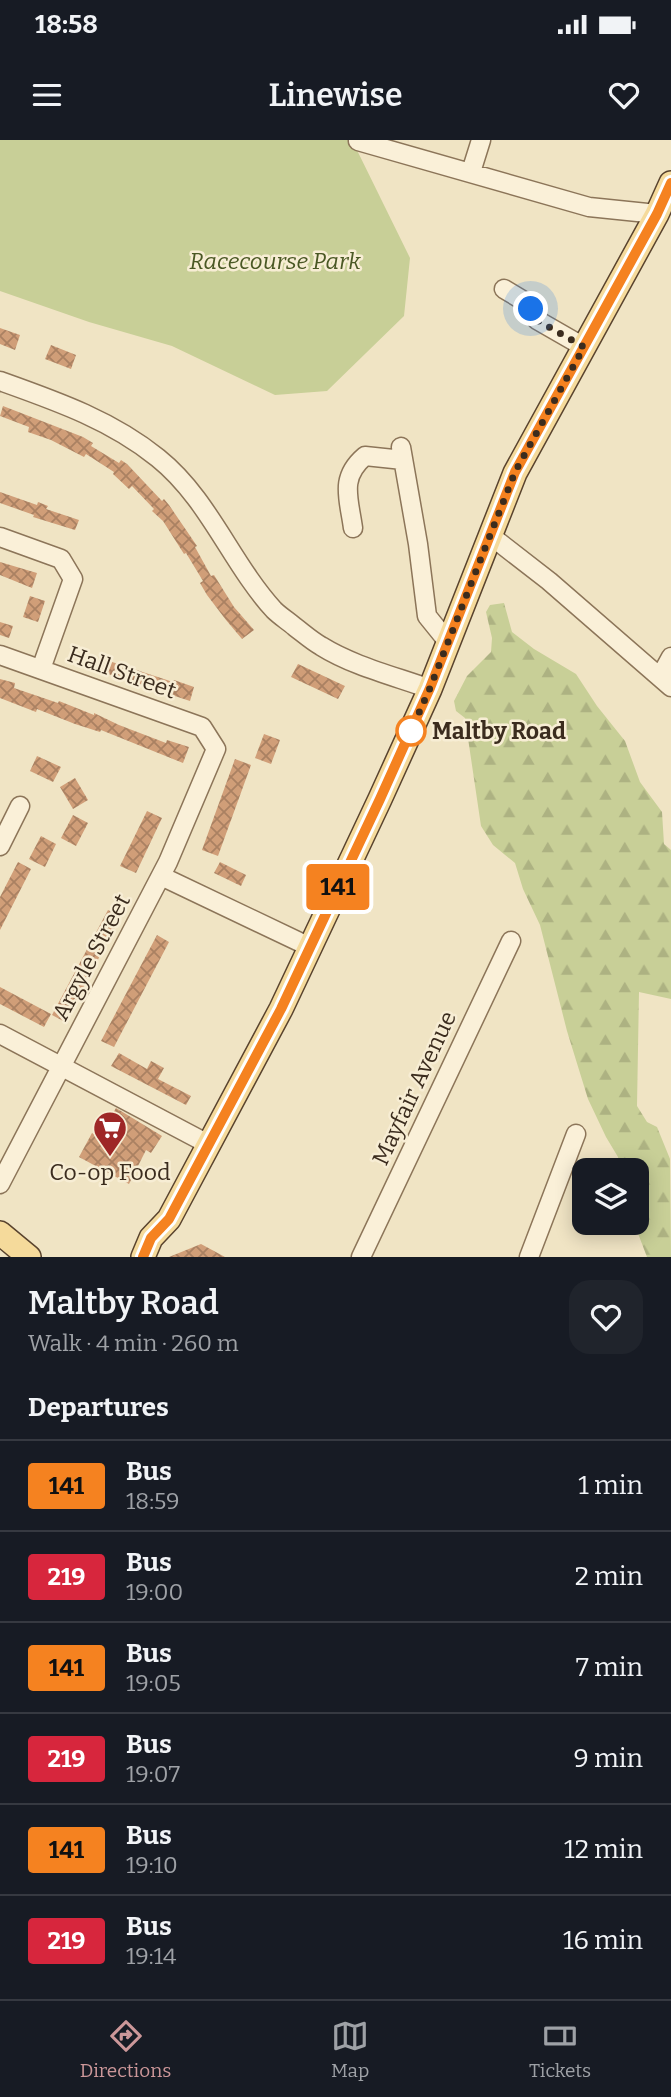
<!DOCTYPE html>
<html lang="en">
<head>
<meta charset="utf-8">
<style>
	:root { --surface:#171b24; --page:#20242c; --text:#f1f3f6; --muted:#9ea1a6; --line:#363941; --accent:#cc9799 }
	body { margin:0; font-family:Bitter,serif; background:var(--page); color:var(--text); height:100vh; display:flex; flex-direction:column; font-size:26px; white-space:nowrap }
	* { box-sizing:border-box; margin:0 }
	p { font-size:23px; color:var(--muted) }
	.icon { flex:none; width:38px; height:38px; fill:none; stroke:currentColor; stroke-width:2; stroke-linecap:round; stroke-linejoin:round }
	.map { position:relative; height:1117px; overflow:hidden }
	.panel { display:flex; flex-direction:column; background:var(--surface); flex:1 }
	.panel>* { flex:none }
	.badge { padding:0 14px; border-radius:5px; font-size:24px; line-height:46px }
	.controls { position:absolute; left:572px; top:1018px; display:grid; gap:14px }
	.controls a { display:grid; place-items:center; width:77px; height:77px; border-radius:14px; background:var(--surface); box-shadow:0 4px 18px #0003; font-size:35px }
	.you { position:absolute; width:35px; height:35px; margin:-18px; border:5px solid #fff; border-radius:50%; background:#1a73e8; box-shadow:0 0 0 10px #1a73e833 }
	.map>.badge { position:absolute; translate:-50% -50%; box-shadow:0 0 0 4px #fff }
	h2 { padding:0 28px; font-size:26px; line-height:63px }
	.round { display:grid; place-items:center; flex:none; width:74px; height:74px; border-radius:21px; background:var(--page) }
	.overview { display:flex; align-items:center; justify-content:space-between; height:119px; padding:0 28px }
	h1 { font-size:33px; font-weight:600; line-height:52px }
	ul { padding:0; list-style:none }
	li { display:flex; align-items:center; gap:21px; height:91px; padding:0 28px; border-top:2px solid var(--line) }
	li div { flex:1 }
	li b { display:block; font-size:26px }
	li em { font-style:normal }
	li .badge { min-width:77px; font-weight:700; text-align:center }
	.status { display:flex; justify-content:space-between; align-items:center; height:49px; padding:0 35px; background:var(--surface); direction:ltr }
	.status svg { height:19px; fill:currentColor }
	header { display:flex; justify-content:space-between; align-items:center; height:91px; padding:0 28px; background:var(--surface); font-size:32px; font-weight:600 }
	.tab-bar { display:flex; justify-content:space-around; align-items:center; height:98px; border-top:2px solid var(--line); background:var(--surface); font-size:19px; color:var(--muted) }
	.tab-bar a { display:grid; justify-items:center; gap:4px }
	.tab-bar .active { color:var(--accent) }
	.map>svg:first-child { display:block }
	.forest { fill:url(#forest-firs) }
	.park { fill:#c8cf97 }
	.building { fill:url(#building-cross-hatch) }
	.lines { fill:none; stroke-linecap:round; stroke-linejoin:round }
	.minor-casing { stroke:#8c7559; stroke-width:21 }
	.major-casing { stroke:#59432e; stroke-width:26 }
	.minor { stroke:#faf0d8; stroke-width:18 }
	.major { stroke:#f5da9b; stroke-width:23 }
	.line-casing { stroke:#fff; stroke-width:16 }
	.line { stroke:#f58220; stroke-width:10 }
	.walk { stroke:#3b2c1e; stroke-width:7; stroke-dasharray:0 12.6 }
	.stop-dot { fill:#fff; stroke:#f58220; stroke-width:3.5 }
	.labels { text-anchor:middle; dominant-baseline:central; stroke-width:5; stroke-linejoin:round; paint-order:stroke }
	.park-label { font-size:23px; font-style:italic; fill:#4a5824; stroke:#f7edd4 }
	.street-label { font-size:23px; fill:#3b2c1e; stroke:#f7edd4 }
	.stop-label { font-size:23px; font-weight:bold; fill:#3b2c1e; stroke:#f7edd4; text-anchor:start }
	.poi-label { font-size:23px; fill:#3b2c1e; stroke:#f7edd4 }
</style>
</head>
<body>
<div class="status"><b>18:58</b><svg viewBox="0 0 49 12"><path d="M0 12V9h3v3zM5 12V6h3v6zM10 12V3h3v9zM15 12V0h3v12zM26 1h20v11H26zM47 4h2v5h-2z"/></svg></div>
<header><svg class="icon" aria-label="menu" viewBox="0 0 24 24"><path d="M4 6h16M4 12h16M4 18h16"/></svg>Linewise<svg class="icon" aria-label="heart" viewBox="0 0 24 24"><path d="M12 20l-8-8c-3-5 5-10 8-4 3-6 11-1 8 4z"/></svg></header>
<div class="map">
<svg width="671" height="1117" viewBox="0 0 671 1117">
	<defs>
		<pattern id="forest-firs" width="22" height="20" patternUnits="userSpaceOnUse" patternTransform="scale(1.75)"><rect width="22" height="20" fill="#c8cf97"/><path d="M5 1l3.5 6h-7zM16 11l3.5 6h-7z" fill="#adb282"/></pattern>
		<pattern id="building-cross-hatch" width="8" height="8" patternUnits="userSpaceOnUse" patternTransform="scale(1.75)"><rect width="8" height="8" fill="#d09e78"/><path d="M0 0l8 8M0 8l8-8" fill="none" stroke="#aa8162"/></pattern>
	</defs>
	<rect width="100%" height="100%" fill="#f0e4c4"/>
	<!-- forest -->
	<path class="forest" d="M504 463 512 492 534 509 576 534 597 566 625 601 640 642 662 672 664 704 671 710V859L639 852 637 966 647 982 657 987 670 1019 671 1117H647L634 1083H637V1031H620L618 1017 606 997 588 959 567 891 540 785 523 749 515 723 493 705 481 686 465 578 456 571 454 561 467 536 491 512 492 498 486 472 490 465Z"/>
	<!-- park -->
	<path class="park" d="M0 0H352L410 118 404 176 327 251 275 255 172 206 89 182 0 151Z"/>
	<!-- building -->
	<path class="building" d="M0 188 20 195 15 210 0 204Z
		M51 205 76 215 71 229 45 219Z
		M3 266 83 297 93 303 91 306 119 323 121 320 127 324 162 361 164 359 169 365 197 406 195 407 211 436 214 435 234 467 254 490 242 499 226 480 207 455 200 443 203 441 186 413 184 414 163 381 152 371 154 369 132 346 129 349 113 334 114 332 86 314 84 317 51 300 28 292 29 287 0 276Z
		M0 352 37 365 38 362 48 366 46 369 79 380 75 390 33 377 34 375 0 363Z
		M0 422 37 433 32 448 0 435Z
		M30 456 45 461 38 482 23 477Z
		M0 482 13 486 9 498 0 495Z
		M103 519 173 542 174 540 194 547 190 561 99 531Z
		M298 524 345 546 338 559 291 537Z
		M0 539 15 543 14 548 58 563 59 561 94 575V573L119 585 166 603 167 600 189 607 183 623 101 590 100 592 75 584 37 569 36 572 0 558Z
		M264 594 280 600 271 624 255 618Z
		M37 616 61 627 53 642 30 631Z
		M235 619 251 625 218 716 202 710Z
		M75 638 88 660 73 669 60 647Z
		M147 671 162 678 136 733 120 726Z
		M73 675 88 683 76 706 61 698Z
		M41 696 56 704 45 727 29 719Z
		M18 722 31 729 0 790V757Z
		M220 722 246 735 241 746 214 733Z
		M108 770 121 776 65 882 52 875Z
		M157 795 169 802 114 907 101 901Z
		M0 847 51 874 44 887 0 864Z
		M119 913 147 929 151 921 164 928 158 939 191 956 186 965 111 926Z
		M116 968 162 996 151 1013 146 1010 129 1044 79 1017 92 993 99 997Z
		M201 1104 225 1117H169Z"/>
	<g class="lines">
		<!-- minor casing -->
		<g class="minor-casing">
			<path id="minor" d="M358 1 589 67 657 74
				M471 32 481 0
				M504 149 529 164 537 180 584 207
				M0 241C56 261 111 280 158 318 209 359 231 423 274 470 280 476 288 481 295 487 303 493 312 501 321 506 353 526 394 536 430 549
				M401 307 418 404 427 476 448 502
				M353 388C349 358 339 338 365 316L403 320
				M491 396 549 441 671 547
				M0 397 61 419 73 439 41 529
				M0 515 202 587 216 609 168 722 0 1044
				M660 537 671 517
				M0 706 20 666
				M161 736 310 807
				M0 894 208 1004
				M361 1117 511 801
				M529 1117 576 994"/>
		</g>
		<!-- major casing -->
		<g class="major-casing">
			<path id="major" d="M0 1093 29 1117
				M143 1117 151 1098 169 1079 281 869 380 659 430 549 515 333 657 74 671 43"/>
		</g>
		<!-- minor -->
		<use href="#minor" class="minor"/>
		<!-- major -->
		<use href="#major" class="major"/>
	</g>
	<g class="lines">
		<!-- line casing -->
		<g class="line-casing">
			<path id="line" d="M143 1117 151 1098 169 1079 281 869 380 659 430 548 515 332 657 74 671 43"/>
		</g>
		<!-- line -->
		<use href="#line" class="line"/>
		<!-- walk -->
		<path class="walk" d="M411 591 410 593 430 548 515 332 584 207 537 180 531 169"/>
	</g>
	<!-- icons -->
	<defs>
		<g id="supermarket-pin" transform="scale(1.75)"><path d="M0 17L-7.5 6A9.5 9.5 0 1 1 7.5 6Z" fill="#9e2727" stroke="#f7edd4"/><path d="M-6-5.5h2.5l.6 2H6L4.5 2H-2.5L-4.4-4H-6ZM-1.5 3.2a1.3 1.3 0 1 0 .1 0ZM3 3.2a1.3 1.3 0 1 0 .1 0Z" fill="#fff"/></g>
	</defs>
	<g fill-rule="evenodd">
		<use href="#supermarket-pin" x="110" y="988"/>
	</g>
	<!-- markers -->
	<circle class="stop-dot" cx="411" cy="591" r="14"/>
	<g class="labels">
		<!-- park labels -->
		<g class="park-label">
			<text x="275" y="121">Racecourse Park</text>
		</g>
		<!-- street labels -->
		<g class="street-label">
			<text transform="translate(122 532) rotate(20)">Hall Street</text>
			<text transform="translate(91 817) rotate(-62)">Argyle Street</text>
			<text transform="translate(414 948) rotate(-65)">Mayfair Avenue</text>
		</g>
		<!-- stop labels -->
		<g class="stop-label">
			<text x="432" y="591">Maltby Road</text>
		</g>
		<!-- poi labels -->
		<g class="poi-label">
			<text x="110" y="1032">Co-op Food</text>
		</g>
	</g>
</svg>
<div class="controls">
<a><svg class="icon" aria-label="layers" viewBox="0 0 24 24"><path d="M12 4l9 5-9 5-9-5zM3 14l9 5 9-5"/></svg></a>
</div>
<div class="you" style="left:531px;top:169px"></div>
<b class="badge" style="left:338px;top:747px;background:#f58220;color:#111">141</b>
</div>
<section class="panel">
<div class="overview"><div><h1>Maltby Road</h1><p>Walk · 4 min · 260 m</p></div><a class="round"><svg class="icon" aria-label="heart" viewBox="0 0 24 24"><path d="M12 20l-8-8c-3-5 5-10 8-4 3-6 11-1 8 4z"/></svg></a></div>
<h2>Departures</h2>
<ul>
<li><span class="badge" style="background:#f58220;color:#111">141</span><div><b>Bus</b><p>18:59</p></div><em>1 min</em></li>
<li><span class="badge" style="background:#d7263d;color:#fff">219</span><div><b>Bus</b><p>19:00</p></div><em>2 min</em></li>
<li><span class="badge" style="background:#f58220;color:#111">141</span><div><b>Bus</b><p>19:05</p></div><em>7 min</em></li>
<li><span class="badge" style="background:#d7263d;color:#fff">219</span><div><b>Bus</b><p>19:07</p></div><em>9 min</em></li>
<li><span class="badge" style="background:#f58220;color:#111">141</span><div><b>Bus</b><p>19:10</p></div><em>12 min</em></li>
<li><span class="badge" style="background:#d7263d;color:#fff">219</span><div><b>Bus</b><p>19:14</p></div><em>16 min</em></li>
</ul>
</section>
<nav class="tab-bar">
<a class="active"><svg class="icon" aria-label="directions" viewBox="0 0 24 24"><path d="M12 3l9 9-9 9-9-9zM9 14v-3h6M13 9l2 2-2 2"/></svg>Directions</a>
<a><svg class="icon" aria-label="map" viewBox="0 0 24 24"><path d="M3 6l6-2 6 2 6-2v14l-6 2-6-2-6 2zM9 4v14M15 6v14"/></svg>Map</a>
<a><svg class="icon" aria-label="tickets" viewBox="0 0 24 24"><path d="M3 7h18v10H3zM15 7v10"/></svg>Tickets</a>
</nav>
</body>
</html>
